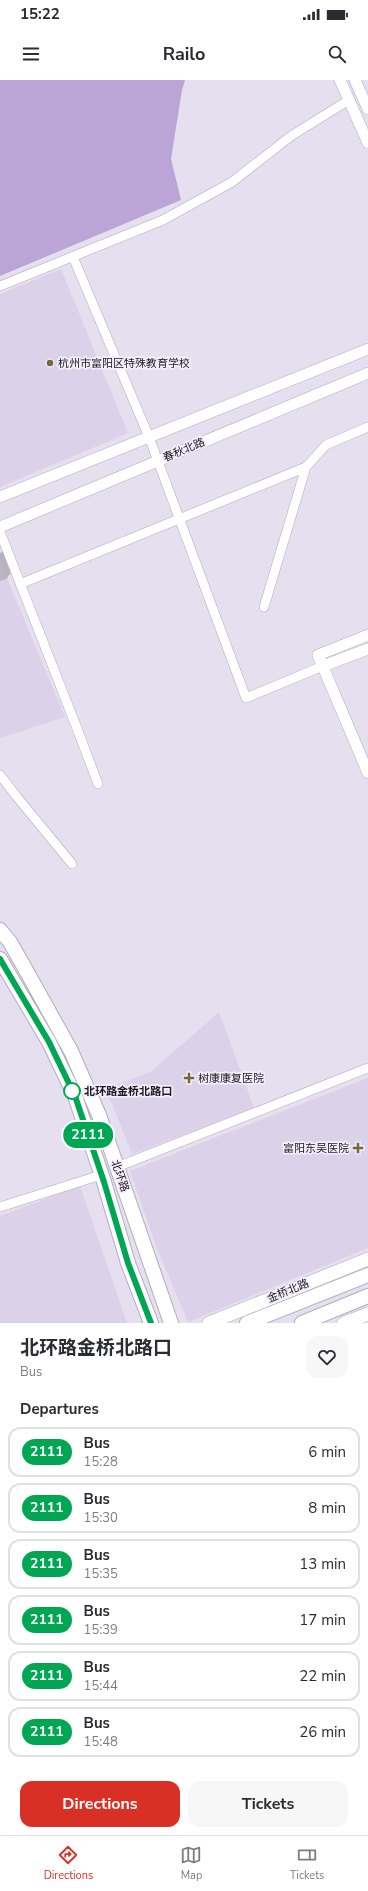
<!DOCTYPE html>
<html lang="en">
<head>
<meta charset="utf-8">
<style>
	:root { --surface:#fff; --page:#f7f7f7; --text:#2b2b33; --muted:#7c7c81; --line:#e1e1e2; --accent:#d93025 }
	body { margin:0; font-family:"Nunito Sans","Noto Sans SC",sans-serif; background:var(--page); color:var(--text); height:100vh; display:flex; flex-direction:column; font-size:15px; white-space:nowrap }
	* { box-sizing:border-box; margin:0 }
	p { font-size:13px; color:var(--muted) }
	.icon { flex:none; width:22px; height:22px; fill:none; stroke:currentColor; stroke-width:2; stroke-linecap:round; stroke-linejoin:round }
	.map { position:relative; height:1243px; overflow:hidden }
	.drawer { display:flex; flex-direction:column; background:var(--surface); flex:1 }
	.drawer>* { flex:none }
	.badge { padding:0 8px; border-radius:13px; font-size:14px; line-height:26px }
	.map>.badge { position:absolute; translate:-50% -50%; box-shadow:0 0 0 2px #fff }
	h2 { padding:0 20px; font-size:15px; line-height:36px }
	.round { display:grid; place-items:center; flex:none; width:42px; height:42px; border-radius:12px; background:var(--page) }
	.summary { display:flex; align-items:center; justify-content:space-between; height:68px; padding:0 20px }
	h1 { font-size:19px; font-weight:700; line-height:30px }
	.cta { display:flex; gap:8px; margin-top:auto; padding:8px 20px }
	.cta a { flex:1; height:46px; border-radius:12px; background:var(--accent); color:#fff; font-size:16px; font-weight:700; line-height:46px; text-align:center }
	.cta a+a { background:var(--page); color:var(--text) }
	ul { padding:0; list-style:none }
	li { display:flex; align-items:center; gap:12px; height:50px; margin:0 8px 6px; padding:0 12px; border:2px solid var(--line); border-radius:12px }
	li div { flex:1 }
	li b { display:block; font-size:15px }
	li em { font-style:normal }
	li .badge { min-width:44px; font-weight:700; text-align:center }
	.status { display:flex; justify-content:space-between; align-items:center; height:28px; padding:0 20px; background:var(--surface); direction:ltr }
	.status svg { height:11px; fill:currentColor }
	header { display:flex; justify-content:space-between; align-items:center; height:52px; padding:0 20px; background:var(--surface); font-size:18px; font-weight:700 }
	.menu { display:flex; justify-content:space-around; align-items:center; height:56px; border-top:1px solid var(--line); background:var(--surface); font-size:11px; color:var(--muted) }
	.menu a { display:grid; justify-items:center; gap:2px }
	.menu .current { color:var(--accent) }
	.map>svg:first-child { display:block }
	.built { fill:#dbd1e8 }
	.green { fill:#bba5d6 }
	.shadow { fill:#0003 }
	.building { fill:#bbb4c3 }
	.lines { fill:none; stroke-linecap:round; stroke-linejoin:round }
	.minor-casing { stroke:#b3acbb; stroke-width:10 }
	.tertiary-casing { stroke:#b3acbb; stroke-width:12 }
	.secondary-casing { stroke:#b3acbb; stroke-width:14 }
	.primary-casing { stroke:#b3acbb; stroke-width:16 }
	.minor { stroke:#fff; stroke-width:9 }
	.tertiary { stroke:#fff; stroke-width:11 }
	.secondary { stroke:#fff; stroke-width:13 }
	.primary { stroke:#fff; stroke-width:14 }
	.line-casing { stroke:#fff; stroke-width:9 }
	.line { stroke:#00a651; stroke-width:6 }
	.poi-dot { fill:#756835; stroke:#f3edfc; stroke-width:1.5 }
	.stop-dot { fill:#fff; stroke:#00a651; stroke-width:2 }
	.labels { text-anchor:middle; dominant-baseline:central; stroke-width:3.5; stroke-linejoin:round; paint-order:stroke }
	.poi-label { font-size:11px; fill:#1c1a1f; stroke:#f3edfc; text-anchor:start }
	.street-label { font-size:11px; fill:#1c1a1f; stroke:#f3edfc }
	.stop-label { font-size:11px; font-weight:bold; fill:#1c1a1f; stroke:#f3edfc; text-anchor:start }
</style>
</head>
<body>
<div class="status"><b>15:22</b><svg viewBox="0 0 49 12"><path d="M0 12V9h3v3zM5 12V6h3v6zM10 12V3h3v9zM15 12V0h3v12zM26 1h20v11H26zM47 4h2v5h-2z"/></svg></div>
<header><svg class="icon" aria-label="menu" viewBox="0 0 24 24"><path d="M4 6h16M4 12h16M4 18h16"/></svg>Railo<svg class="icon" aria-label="search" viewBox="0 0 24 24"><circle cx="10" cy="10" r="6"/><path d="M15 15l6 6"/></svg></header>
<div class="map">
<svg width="368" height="1243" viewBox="0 0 368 1243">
	<rect width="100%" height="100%" fill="#e6dfef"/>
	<!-- built -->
	<path class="built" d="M61 189 128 353 0 407V214Z
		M0 482 65 637 0 658Z
		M219 932 254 1028 132 1074 106 1009 152 991Z
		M368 998V1168L188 1242 156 1166 130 1091Z
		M80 1106 127 1243H0V1136Z"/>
	<!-- green -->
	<path class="green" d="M0 0H185L182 10 171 79 181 120 0 196Z"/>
	<!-- shadow -->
	<path class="shadow" d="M7 470 15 489 7 497 0 500V473Z"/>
	<!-- building -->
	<path class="building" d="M0 479 8 498 0 501Z"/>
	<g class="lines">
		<!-- minor casing -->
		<g class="minor-casing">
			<path id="minor" d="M73 177 149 357 246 618 323 586
				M0 206 163 140 232 102 291 56 349 20
				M0 452 78 651 98 704
				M20 504 306 387 326 365 368 347
				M264 527 306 387
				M0 695 17 717 72 784
				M117 1087 368 988
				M0 1127 101 1095"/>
		</g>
		<!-- tertiary casing -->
		<g class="tertiary-casing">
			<path id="tertiary" d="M340 0 368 63
				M355 0 368 29
				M0 417 368 269
				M0 447 368 293
				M368 555 318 575 368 693
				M323 586 368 569"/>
		</g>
		<!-- secondary casing -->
		<g class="secondary-casing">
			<path id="secondary" d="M209 1243 368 1179
				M344 1243 368 1234"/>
		</g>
		<!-- primary casing -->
		<g class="primary-casing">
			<path id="primary" d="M0 850 10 862 27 892 71 971 99 1035 171 1243
				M0 879 49 962 75 1016 104 1102 128 1183 151 1243
				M247 1243 368 1195
				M302 1243 368 1216"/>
		</g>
		<!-- minor -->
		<use href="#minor" class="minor"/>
		<!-- tertiary -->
		<use href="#tertiary" class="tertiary"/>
		<!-- secondary -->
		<use href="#secondary" class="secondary"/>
		<!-- primary -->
		<use href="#primary" class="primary"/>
	</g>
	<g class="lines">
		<!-- line casing -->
		<g class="line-casing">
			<path id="line" d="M0 879 49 962 75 1016 104 1102 128 1183 151 1243"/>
		</g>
		<!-- line -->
		<use href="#line" class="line"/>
	</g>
	<!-- markers -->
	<g class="poi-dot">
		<circle cx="50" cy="283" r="4"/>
		<path d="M187 992h4v4h4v4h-4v4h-4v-4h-4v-4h4z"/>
		<path d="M356 1062h4v4h4v4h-4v4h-4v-4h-4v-4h4z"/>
	</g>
	<circle class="stop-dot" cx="72" cy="1011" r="8"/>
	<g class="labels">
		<!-- poi labels -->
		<g class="poi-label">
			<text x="58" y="283">杭州市富阳区特殊教育学校</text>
			<text x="198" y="998">树康康复医院</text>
			<text x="349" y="1068" text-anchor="end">富阳东吴医院</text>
		</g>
		<!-- street labels -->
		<g class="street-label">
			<text transform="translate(184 370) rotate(-23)">春秋北路</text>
			<text transform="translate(120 1096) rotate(71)">北环路</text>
			<text transform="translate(288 1211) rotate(-22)">金桥北路</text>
		</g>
		<!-- stop labels -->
		<g class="stop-label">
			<text x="84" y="1011">北环路金桥北路口</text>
		</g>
	</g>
</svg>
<b class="badge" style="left:88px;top:1055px;background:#00a651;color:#fff">2111</b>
</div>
<section class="drawer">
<div class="summary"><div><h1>北环路金桥北路口</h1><p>Bus</p></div><a class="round"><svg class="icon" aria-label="heart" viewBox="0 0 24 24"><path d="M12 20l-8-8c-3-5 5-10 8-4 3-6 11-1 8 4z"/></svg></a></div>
<h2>Departures</h2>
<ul>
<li><span class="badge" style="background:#00a651;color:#fff">2111</span><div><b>Bus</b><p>15:28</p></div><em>6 min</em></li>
<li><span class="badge" style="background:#00a651;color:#fff">2111</span><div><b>Bus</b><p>15:30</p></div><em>8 min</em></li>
<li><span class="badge" style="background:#00a651;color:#fff">2111</span><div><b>Bus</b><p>15:35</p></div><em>13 min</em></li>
<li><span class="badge" style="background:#00a651;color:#fff">2111</span><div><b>Bus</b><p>15:39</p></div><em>17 min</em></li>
<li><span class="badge" style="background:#00a651;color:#fff">2111</span><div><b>Bus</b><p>15:44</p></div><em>22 min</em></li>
<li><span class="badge" style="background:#00a651;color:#fff">2111</span><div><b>Bus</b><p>15:48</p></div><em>26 min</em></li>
</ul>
<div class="cta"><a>Directions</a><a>Tickets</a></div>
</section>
<nav class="menu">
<a class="current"><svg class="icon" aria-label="directions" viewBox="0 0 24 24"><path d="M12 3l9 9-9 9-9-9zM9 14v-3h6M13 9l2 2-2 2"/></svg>Directions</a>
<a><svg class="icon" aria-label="map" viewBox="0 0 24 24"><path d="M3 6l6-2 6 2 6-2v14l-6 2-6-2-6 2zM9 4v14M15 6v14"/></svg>Map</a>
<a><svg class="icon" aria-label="tickets" viewBox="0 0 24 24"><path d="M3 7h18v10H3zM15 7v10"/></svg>Tickets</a>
</nav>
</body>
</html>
